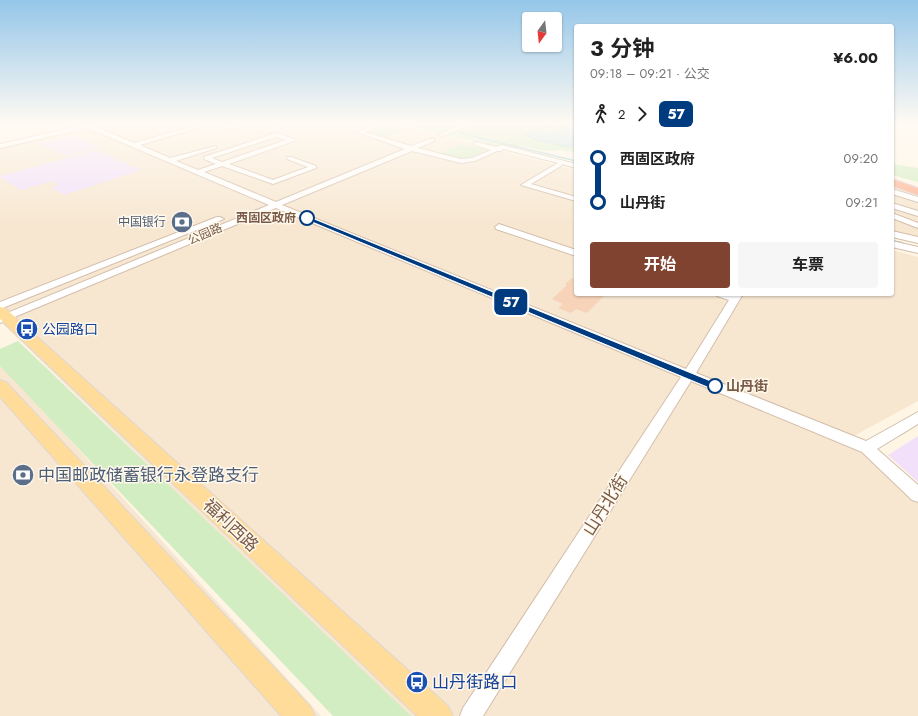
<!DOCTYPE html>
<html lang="zh">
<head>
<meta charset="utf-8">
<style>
	:root { --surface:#fff; --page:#f6f6f6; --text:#222; --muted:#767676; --accent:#80432f }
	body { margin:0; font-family:Jost,"Noto Sans SC",sans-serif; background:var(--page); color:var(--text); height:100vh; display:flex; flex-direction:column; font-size:15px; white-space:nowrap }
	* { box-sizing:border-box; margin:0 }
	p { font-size:13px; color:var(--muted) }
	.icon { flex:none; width:22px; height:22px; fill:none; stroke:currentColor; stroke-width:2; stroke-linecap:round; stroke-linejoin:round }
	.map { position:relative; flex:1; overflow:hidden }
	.panel { position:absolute; left:574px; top:24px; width:320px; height:272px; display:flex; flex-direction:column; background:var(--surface); border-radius:4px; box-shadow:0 1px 3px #0004 }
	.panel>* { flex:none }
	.badge { padding:0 8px; border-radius:6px; font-size:14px; line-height:26px }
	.needle { width:26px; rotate:195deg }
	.buttons { position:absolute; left:522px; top:12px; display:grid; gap:8px }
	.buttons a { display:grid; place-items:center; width:40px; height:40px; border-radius:4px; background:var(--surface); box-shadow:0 1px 3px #0004; font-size:20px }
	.map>.badge { position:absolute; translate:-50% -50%; box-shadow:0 0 0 2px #fff }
	.legs { display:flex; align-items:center; gap:6px; height:44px; padding:0 16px; font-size:13px }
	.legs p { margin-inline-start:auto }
	.summary { display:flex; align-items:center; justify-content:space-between; height:68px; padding:0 16px }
	h1 { font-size:22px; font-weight:700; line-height:30px }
	.primary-button { display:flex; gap:8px; margin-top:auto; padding:8px 16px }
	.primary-button a { flex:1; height:46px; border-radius:4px; background:var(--accent); color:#fff; font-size:16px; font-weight:700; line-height:46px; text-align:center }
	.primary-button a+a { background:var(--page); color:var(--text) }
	ul { padding:0 16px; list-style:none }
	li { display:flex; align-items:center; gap:14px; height:44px; font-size:15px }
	li i { display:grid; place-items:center; width:6px; height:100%; margin:0 5px; background:currentColor }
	li i::after { content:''; width:10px; height:10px; margin:-5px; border:3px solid; border-radius:50%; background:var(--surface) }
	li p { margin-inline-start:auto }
	li:first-child i { background:linear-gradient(#0000 50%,currentColor 0) }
	li:last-child i { background:linear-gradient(currentColor 50%,#0000 0) }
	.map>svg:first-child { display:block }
	.residential { fill:#f7e7d1 }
	.education { fill:#f2e0fb }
	.green { fill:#d1edc1 }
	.water { fill:#b6e1ea; stroke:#9bd0dc }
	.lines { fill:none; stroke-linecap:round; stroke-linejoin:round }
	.stream-far1 { stroke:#9bd0dc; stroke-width:1.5 }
	.stream { stroke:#9bd0dc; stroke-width:2 }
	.building { fill:#f6d3b9 }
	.minor-casing { stroke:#d3beab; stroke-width:2 }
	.major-casing { stroke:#dfd7d3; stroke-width:2 }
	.highway-casing { stroke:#dfd7d3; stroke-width:2 }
	.minor { fill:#fff; fill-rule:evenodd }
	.major { fill:#ffdc9a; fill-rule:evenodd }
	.highway { fill:#feb495; fill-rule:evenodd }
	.line-1 { fill:#003b80; stroke:#fff }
	.stop-1-dot { fill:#fff; stroke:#003b80; stroke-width:2 }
	.labels { text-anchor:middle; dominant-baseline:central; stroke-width:3; stroke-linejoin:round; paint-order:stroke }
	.far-stop-label { font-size:12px; font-weight:bold; fill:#795a47; stroke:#fff8ec; text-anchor:end }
	.far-service-label { font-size:12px; fill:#4e5e75; stroke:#fff8ec; text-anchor:end }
	.far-street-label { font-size:12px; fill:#795a47; stroke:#fff8ec }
	.transit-label { font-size:14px; fill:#164399; stroke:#fff8ec; text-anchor:start }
	.stop-label { font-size:14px; font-weight:bold; fill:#795a47; stroke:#fff8ec; text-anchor:start }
	.near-service-label { font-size:17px; fill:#4e5e75; stroke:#fff8ec; text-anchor:start }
	.near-street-label { font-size:17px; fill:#795a47; stroke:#fff8ec }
	.near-transit-label { font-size:17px; fill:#164399; stroke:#fff8ec; text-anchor:start }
</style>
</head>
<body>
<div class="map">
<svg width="918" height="716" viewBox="0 0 918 716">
	<rect width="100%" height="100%" fill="#fef5e4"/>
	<!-- residential -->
	<path class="residential" d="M86 124H397L576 170V294H892V250L918 257V401L852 437 918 500V716H407L0 321V148L92 126Z
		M892 193 918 203V240L892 234Z
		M0 363 321 716H0Z"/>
	<!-- education -->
	<path class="education" d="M72 135 101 147 66 156 38 143Z
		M97 150 141 170 64 195 51 187 58 185 53 181 21 190 0 177V176Z
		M918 436V482L888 455Z"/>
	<!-- green -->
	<path class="green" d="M397 124H576V152L560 150 545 151 523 146 499 147Z
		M387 125 408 130 386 138 365 133Z
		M461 144 486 150 466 160 441 153Z
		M892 164 918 168V182L892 175Z
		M18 341 411 716H333L0 366V349Z"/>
	<!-- water -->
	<path class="water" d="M546 124H551H548V127L537 131V132C545 135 552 135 558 130L559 127 562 126 557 124H576V143L568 147 533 139 526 135Z"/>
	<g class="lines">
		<!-- stream-far1 -->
		<path class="stream-far1" d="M460 133 576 161"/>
		<!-- stream -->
		<path class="stream" d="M892 241 902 243"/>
	</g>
	<!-- building -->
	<path class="building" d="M576 277V294H606L587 313 576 309 571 313 558 308 563 304 552 299 567 285 565 284 572 278 574 279Z"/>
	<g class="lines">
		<!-- minor casing -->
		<g class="minor-casing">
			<path id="minor" d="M81 124H89L134 143 201 124H210L140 145 170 158 216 146V148L176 161 198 170 216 164 204 159V157L276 133 294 139V141L229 164 273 180 308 167 287 159V157H291L316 166V168L273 184 222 166 204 172 276 202 405 149 357 132 375 124H383L365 132 411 146 430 139H434V141L418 148 461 159 472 158 491 150 474 145V143L476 142 496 147 502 145 576 164V168L562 164 561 166 531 184 576 197V201L521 185 558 163 503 149 501 151H497L475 161 461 163 412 151 282 205 686 369 729 300 717 296 716 294H743L696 373 866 441 918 412V424L877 449 918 485V502L912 500 862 452 691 381 483 716H460L463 708 681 377 276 208 0 323V316L269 205 88 128 0 148V144L83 125ZM276 137 286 140 222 162 212 158Z
				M212 124C218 124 223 125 228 126 234 127 241 124 248 124L230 130Z
				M285 124H293L266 133 261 132Z
				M393 124H402L413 128 410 130Z
				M462 124H470L443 136 438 135Z
				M892 189 918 197V202L892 194Z
				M892 203 918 211V216L892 208Z
				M892 213 918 223V228L892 218Z
				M217 217H220L224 219 0 309V302Z
				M499 224 576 250V256L496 229 495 227Z
				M892 231 918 237V243L892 237Z
				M892 241 918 247V253L892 247Z"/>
		</g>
		<!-- major casing -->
		<g class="major-casing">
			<path id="major" d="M0 307 5 308 448 706 453 716H417L0 319Z
				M0 380 6 382 310 706 315 716H281L0 397Z"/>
		</g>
		<!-- highway casing -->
		<g class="highway-casing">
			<path id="highway" d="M892 179 918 188V195L892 186Z"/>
		</g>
		<!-- minor -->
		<use href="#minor" class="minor"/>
		<!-- major -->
		<use href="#major" class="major"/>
		<!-- highway -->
		<use href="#highway" class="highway"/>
	</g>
	<!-- sky -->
	<linearGradient id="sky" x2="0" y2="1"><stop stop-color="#94c6e9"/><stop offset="0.55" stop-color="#fffaf3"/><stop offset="1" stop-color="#fffaf3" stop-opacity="0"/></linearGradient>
	<rect width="918" height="224" fill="url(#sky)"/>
	<!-- line-1 -->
	<path class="line-1" d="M307 216 718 384 719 386 718 389H712L305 219V217Z"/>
	<!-- icons -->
	<defs>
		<g id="bank-disc" transform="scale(1.15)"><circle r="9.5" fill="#5c6f8a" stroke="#fff8ec"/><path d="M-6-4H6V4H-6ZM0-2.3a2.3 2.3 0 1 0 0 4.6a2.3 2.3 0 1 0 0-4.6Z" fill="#fff"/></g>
		<g id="bus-disc" transform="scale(1.15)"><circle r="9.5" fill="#1a4fb4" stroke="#fff8ec"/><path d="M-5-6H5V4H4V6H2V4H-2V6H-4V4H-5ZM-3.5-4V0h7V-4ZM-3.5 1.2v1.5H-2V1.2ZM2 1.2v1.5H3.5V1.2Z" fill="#fff"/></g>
	</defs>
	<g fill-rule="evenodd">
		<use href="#bank-disc" x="182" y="222"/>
		<use href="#bus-disc" x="27" y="329"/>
		<use href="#bank-disc" x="23" y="475"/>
		<use href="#bus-disc" x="417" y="682"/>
	</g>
	<!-- markers -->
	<g class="stop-1-dot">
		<circle cx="307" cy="218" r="7"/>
		<circle cx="715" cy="386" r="7"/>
	</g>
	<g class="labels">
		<!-- far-stop labels -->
		<g class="far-stop-label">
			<text x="296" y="218">西固区政府</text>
		</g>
		<!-- far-service labels -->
		<g class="far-service-label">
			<text x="166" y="222">中国银行</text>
		</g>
		<!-- far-street labels -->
		<g class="far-street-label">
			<text transform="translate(205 234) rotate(-23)">公园路</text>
		</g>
		<!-- transit labels -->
		<g class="transit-label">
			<text x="42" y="329">公园路口</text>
		</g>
		<!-- stop labels -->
		<g class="stop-label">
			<text x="726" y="386">山丹街</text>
		</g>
		<!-- near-service labels -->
		<g class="near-service-label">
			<text x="38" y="475">中国邮政储蓄银行永登路支行</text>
		</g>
		<!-- near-street labels -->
		<g class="near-street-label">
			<text transform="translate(605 505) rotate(-58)">山丹北街</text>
			<text transform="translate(231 525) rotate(43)">福利西路</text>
		</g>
		<!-- near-transit labels -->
		<g class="near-transit-label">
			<text x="432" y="682">山丹街路口</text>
		</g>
	</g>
</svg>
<div class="buttons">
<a><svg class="needle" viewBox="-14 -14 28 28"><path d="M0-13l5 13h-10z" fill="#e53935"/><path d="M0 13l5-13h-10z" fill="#767676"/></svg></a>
</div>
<b class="badge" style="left:511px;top:302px;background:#003b80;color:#fff">57</b>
<section class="panel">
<div class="summary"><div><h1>3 分钟</h1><p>09:18 – 09:21 · 公交</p></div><b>¥6.00</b></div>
<div class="legs"><svg class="icon" aria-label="walk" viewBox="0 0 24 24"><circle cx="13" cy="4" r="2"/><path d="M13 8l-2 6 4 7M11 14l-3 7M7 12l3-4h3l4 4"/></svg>2<svg class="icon" aria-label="forward" viewBox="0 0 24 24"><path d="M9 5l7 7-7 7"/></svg><b class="badge" style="background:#003b80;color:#fff">57</b></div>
<ul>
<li><i style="color:#003b80"></i><b>西固区政府</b><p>09:20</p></li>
<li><i style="color:#003b80"></i><b>山丹街</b><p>09:21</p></li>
</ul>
<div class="primary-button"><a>开始</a><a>车票</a></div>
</section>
</div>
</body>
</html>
